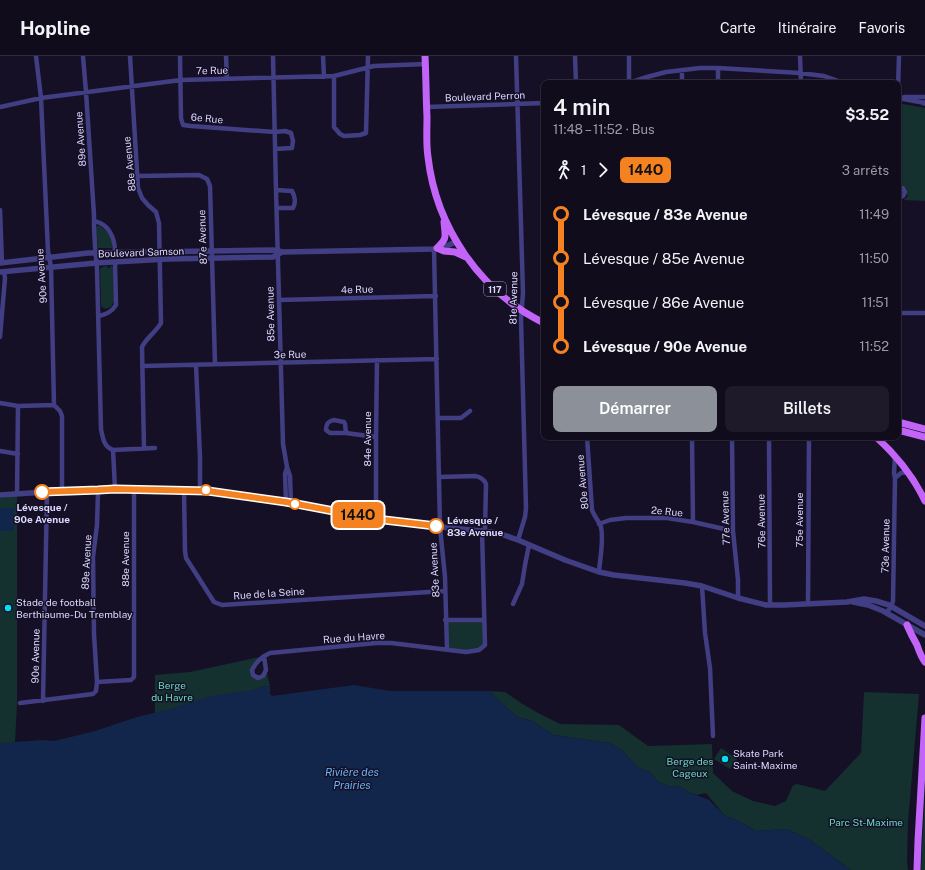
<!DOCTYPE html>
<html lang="fr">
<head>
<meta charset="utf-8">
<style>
	:root { --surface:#100c1c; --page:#1e1a29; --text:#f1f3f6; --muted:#9c9ba3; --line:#302c3b; --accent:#8c9099 }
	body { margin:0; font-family:"Public Sans",sans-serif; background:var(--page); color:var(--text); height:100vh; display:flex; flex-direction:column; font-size:15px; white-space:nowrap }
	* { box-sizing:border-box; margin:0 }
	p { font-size:13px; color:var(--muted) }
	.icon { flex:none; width:22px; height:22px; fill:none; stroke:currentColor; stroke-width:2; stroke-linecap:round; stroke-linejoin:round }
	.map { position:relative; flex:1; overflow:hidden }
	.side { position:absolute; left:541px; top:24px; width:360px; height:360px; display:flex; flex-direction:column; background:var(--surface); border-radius:8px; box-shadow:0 1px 3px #0004,0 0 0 1px var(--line) }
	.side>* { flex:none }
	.badge { padding:0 8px; border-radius:6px; font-size:14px; line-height:26px }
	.map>.badge { position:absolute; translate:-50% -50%; box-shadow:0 0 0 2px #fff }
	.legs { display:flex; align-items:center; gap:6px; height:44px; padding:0 12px; font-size:13px }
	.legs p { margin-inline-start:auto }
	.head { display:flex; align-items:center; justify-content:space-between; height:68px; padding:0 12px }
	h1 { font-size:22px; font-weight:600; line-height:30px }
	.primary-button { display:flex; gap:8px; margin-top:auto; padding:8px 12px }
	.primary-button a { flex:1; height:46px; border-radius:8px; background:var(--accent); color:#fff; font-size:16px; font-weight:600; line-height:46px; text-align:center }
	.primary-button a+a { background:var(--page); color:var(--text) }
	ul { padding:0 12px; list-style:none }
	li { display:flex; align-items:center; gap:14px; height:44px; font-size:15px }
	li i { display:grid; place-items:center; width:6px; height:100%; margin:0 5px; background:currentColor }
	li i::after { content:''; width:10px; height:10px; margin:-5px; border:3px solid; border-radius:50%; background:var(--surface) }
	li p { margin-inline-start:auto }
	li:first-child i { background:linear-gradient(#0000 50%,currentColor 0) }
	li:last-child i { background:linear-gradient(currentColor 50%,#0000 0) }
	header { display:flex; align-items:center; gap:24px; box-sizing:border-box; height:56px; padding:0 20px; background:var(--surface); border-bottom:1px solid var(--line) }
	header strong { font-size:19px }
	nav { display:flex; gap:22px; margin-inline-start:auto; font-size:14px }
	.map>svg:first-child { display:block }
	.green { fill:#14302f }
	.water { fill:#11264a }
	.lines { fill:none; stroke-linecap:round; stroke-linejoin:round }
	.minor { stroke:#423e83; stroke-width:4.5 }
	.tertiary { stroke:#423e83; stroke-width:5.5 }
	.primary { stroke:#c364f8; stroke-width:7 }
	.line-1-casing { stroke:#fff; stroke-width:9 }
	.line-1 { stroke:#f58220; stroke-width:6 }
	.stop-1-dot { fill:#fff; stroke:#f58220; stroke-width:2 }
	.poi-dot { fill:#0dd9f4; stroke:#151026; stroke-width:1.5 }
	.labels { text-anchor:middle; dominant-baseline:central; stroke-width:3; stroke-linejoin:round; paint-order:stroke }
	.shield { fill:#151026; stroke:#a09bbc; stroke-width:1 }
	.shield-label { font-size:9px; font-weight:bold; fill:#dcd7fd }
	.street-label { font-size:10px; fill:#dcd7fd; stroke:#151026 }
	.stop-label { font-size:10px; font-weight:bold; fill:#dcd7fd; stroke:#151026 }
	.poi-label { font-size:10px; fill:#dcd7fd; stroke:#151026; text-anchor:start }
	.park-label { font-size:10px; fill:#66dabf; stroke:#151026 }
	.water-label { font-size:11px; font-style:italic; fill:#6ab4f8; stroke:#151026 }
</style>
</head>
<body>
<header>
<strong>Hopline</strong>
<nav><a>Carte</a><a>Itinéraire</a><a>Favoris</a></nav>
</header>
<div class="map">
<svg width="925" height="814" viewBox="0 0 925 814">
	<rect width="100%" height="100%" fill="#151026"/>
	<!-- green -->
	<path class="green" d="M898 47 925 52V145L904 144 908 140 907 139C908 133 905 128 898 128Z
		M97 170H100C108 175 114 183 112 192H98L96 172Z
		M107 210 108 212H110V210H112L113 212 114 245 111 251 105 253 102 251 101 249 100 213 102 211Z
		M17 440V648L15 687H3L0 688V442Z
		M445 564H484L485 589C473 598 461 595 447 593Z
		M264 600 252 614 258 622 266 614 270 630 261 631 254 634 155 657V619L190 616Z
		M489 635 505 636 521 647 538 657 560 668 619 669 648 690 712 688 713 717 732 735 753 745 775 750 786 745 792 731 794 729 797 728 825 735 861 697 864 636 919 638 908 766 907 805 908 814H851L810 784 787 773 756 775 740 766 724 759 706 737 697 739 688 736 682 731 668 730 657 725 651 717 637 711 622 694 609 687 554 679 532 665 517 661Z
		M721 692 737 703 730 713 714 703Z
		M925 740V814H921L923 773Z"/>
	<!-- water -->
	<path class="water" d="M0 452H14V475H0Z
		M354 629 390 635H489L517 661 532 665 554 679 609 687 622 694 637 711 651 717 657 725 668 730 682 731 688 736 709 744 724 759 740 766 756 775 787 773 810 784 851 814H0V688L3 687 42 684 54 685 95 675 137 661 166 654 211 640 254 634 261 631 270 630V638L272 640Z"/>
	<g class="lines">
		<!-- minor -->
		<path class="minor" d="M36 0 41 42 48 195 51 211 54 349 60 355 62 360V435
			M83 0 86 36 94 159V170L95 190 97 213 101 373C103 383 104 391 113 394L155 392
			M130 0 138 132 142 142 148 149 156 156 159 167 161 267C156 276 146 282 142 291L144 392
			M180 0 181 62 183 69 191 70 275 76 285 75 291 77 293 85 292 92 275 93
			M226 0 227 23
			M273 0 276 134 283 388 287 411 290 420 291 447
			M323 0 324 21
			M516 0 523 237 521 263 526 452 525 461 518 484
			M575 0 576 27
			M629 0V27
			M800 0 801 27
			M334 20V71L340 78 344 80 360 79 366 77 368 0
			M629 27 647 21 666 16 700 12H718L800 17 824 20 844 27
			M682 27V14
			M718 27V12
			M898 33 899 0
			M904 41H925
			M898 42 925 47
			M0 51 41 42 181 24 334 20 374 10 426 8
			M426 51 544 47
			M138 120 199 119 207 123 210 130 215 308
			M898 131 903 132 905 136 903 140 898 142
			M276 134 292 135C295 140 296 147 293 152H277
			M0 154 2 207
			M94 165C109 168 115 182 115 196
			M434 193 440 471 445 521 447 593
			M898 232 899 142
			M279 244 436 240
			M898 257H925
			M99 260C106 258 112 256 116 249L115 206
			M0 281 5 222 4 216
			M196 309 200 401V434
			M142 310 437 303
			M0 347 18 350 54 349
			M438 362H461L470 355
			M334 364 344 366 345 368 346 377H330L326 374C326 368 328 365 334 364Z
			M346 377 376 381
			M587 381 592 454C594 460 599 465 601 471 604 484 600 502 599 516
			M692 381 693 466
			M732 381 733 475 738 524V542
			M769 381 770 549
			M113 394 115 433
			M0 395 18 398
			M439 421 475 420C481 421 484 423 486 428L485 474
			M895 422 901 417 908 416
			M184 434 185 495 186 502 214 546 222 549 445 535
			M17 438 18 350
			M286 446 285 418 287 411
			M376 463V381L377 304
			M599 468 610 464 626 462H667L693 466 733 475
			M702 530 705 577 710 612 713 680
			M513 548 522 528 525 509 529 489
			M808 548 809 381
			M887 556 891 551 893 545 895 422 894 417 895 400
			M445 564H484
			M264 600 266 614 263 620 258 622 253 619 252 614C256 606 261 601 270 597L376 587H391L466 596 479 594 485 589 482 474
			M97 626 131 624 134 621V433
			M43 645 47 436
			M20 647 93 638 96 635 97 626 94 578 93 501 97 469 98 435"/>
		<!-- tertiary -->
		<path class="tertiary" d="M924 47H925
			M0 207 88 197 273 194 283 196 436 193 445 191 457 185
			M0 216 96 207 168 203 273 201 282 196
			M0 439 62 435H98L115 433 184 434 208 435 225 437 344 456 376 463 440 471 492 476 501 478 518 484 565 504 599 516 614 519 685 527 702 530 738 542 766 549H784L847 546 864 543 876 545 889 549 925 570
			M853 546 868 549 883 555 925 579"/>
		<!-- primary -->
		<path class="primary" d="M425 0C426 20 426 41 427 61 427 74 426 88 428 101 436 171 480 236 544 267
			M444 166C445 180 448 182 437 192L444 195 455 196 466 201
			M898 366 925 373
			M898 374 925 381
			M876 381C896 399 913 420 925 445
			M907 569C910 576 913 582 917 589 919 595 921 601 925 606
			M917 814 918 785 925 662"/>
	</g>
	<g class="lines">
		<!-- line-1 casing -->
		<g class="line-1-casing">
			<path id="line-1" d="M42 436 98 434 115 433 208 435 286 446 376 463 436 470"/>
		</g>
		<!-- line-1 -->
		<use href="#line-1" class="line-1"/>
	</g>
	<!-- markers -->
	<g class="stop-1-dot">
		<circle cx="206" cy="434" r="5"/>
		<circle cx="42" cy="436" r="7"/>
		<circle cx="295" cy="448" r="5"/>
		<circle cx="436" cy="470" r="7"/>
	</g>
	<g class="poi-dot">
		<circle cx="8" cy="552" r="4"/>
		<circle cx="725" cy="703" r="4"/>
	</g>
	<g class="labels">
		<!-- shield labels -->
		<rect class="shield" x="484" y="226" width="22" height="14" rx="3"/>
		<g class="shield-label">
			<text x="495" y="233">117</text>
		</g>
		<!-- street labels -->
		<g class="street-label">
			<text transform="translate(212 14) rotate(-1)">7e Rue</text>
			<text transform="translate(485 40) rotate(-2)">Boulevard Perron</text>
			<text transform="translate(207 62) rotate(5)">6e Rue</text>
			<text transform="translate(80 83) rotate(-94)">89e Avenue</text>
			<text transform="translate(129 108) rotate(-96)">88e Avenue</text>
			<text transform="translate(202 181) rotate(-92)">87e Avenue</text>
			<text transform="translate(141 196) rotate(-2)">Boulevard Samson</text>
			<text transform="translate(41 220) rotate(-94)">90e Avenue</text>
			<text transform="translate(357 233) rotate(-2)">4e Rue</text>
			<text transform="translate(513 242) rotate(-89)">81e Avenue</text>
			<text transform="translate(270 258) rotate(-91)">85e Avenue</text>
			<text transform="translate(290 298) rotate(-1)">3e Rue</text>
			<text transform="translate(367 383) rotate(-90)">84e Avenue</text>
			<text transform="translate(582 426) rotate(-95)">80e Avenue</text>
			<text transform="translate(667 455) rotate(5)">2e Rue</text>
			<text transform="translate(725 462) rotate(-92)">77e Avenue</text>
			<text transform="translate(799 464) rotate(-90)">75e Avenue</text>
			<text transform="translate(761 465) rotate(-91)">76e Avenue</text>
			<text transform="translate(885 490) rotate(-89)">73e Avenue</text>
			<text transform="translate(125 503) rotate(-90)">88e Avenue</text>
			<text transform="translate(86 506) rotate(-87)">89e Avenue</text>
			<text transform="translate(434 514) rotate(-93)">83e Avenue</text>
			<text transform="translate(269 537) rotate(-4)">Rue de la Seine</text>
			<text transform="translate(354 581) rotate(-4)">Rue du Havre</text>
			<text transform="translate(35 600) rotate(-89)">90e Avenue</text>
		</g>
		<!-- stop labels -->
		<g class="stop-label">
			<text x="42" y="451">Lévesque /<tspan x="42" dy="12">90e Avenue</tspan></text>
			<text x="447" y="464" text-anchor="start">Lévesque /<tspan x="447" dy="12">83e Avenue</tspan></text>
		</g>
		<!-- poi labels -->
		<g class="poi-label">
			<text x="16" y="546">Stade de football<tspan x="16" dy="12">Berthiaume-Du Tremblay</tspan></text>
			<text x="733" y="697">Skate Park<tspan x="733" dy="12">Saint-Maxime</tspan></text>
		</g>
		<!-- park labels -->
		<g class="park-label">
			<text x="172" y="629">Berge<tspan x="172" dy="12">du Havre</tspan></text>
			<text x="690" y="705">Berge des<tspan x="690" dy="12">Cageux</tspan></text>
			<text x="866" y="766">Parc St-Maxime</text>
		</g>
		<!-- water labels -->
		<g class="water-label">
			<text x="352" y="716">Rivière des<tspan x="352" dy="13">Prairies</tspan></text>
		</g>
	</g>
</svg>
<b class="badge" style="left:358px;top:459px;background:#f58220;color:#111">144O</b>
<section class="side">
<div class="head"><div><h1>4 min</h1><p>11:48 – 11:52 · Bus</p></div><b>$3.52</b></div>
<div class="legs"><svg class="icon" aria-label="walk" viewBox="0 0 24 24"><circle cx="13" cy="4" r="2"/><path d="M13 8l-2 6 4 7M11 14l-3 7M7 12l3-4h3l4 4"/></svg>1<svg class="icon" aria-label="forward" viewBox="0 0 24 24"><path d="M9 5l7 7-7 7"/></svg><b class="badge" style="background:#f58220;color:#111">144O</b><p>3 arrêts</p></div>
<ul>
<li><i style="color:#f58220"></i><b>Lévesque / 83e Avenue</b><p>11:49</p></li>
<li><i style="color:#f58220"></i><span>Lévesque / 85e Avenue</span><p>11:50</p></li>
<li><i style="color:#f58220"></i><span>Lévesque / 86e Avenue</span><p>11:51</p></li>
<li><i style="color:#f58220"></i><b>Lévesque / 90e Avenue</b><p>11:52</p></li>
</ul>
<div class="primary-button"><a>Démarrer</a><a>Billets</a></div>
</section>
</div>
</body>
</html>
